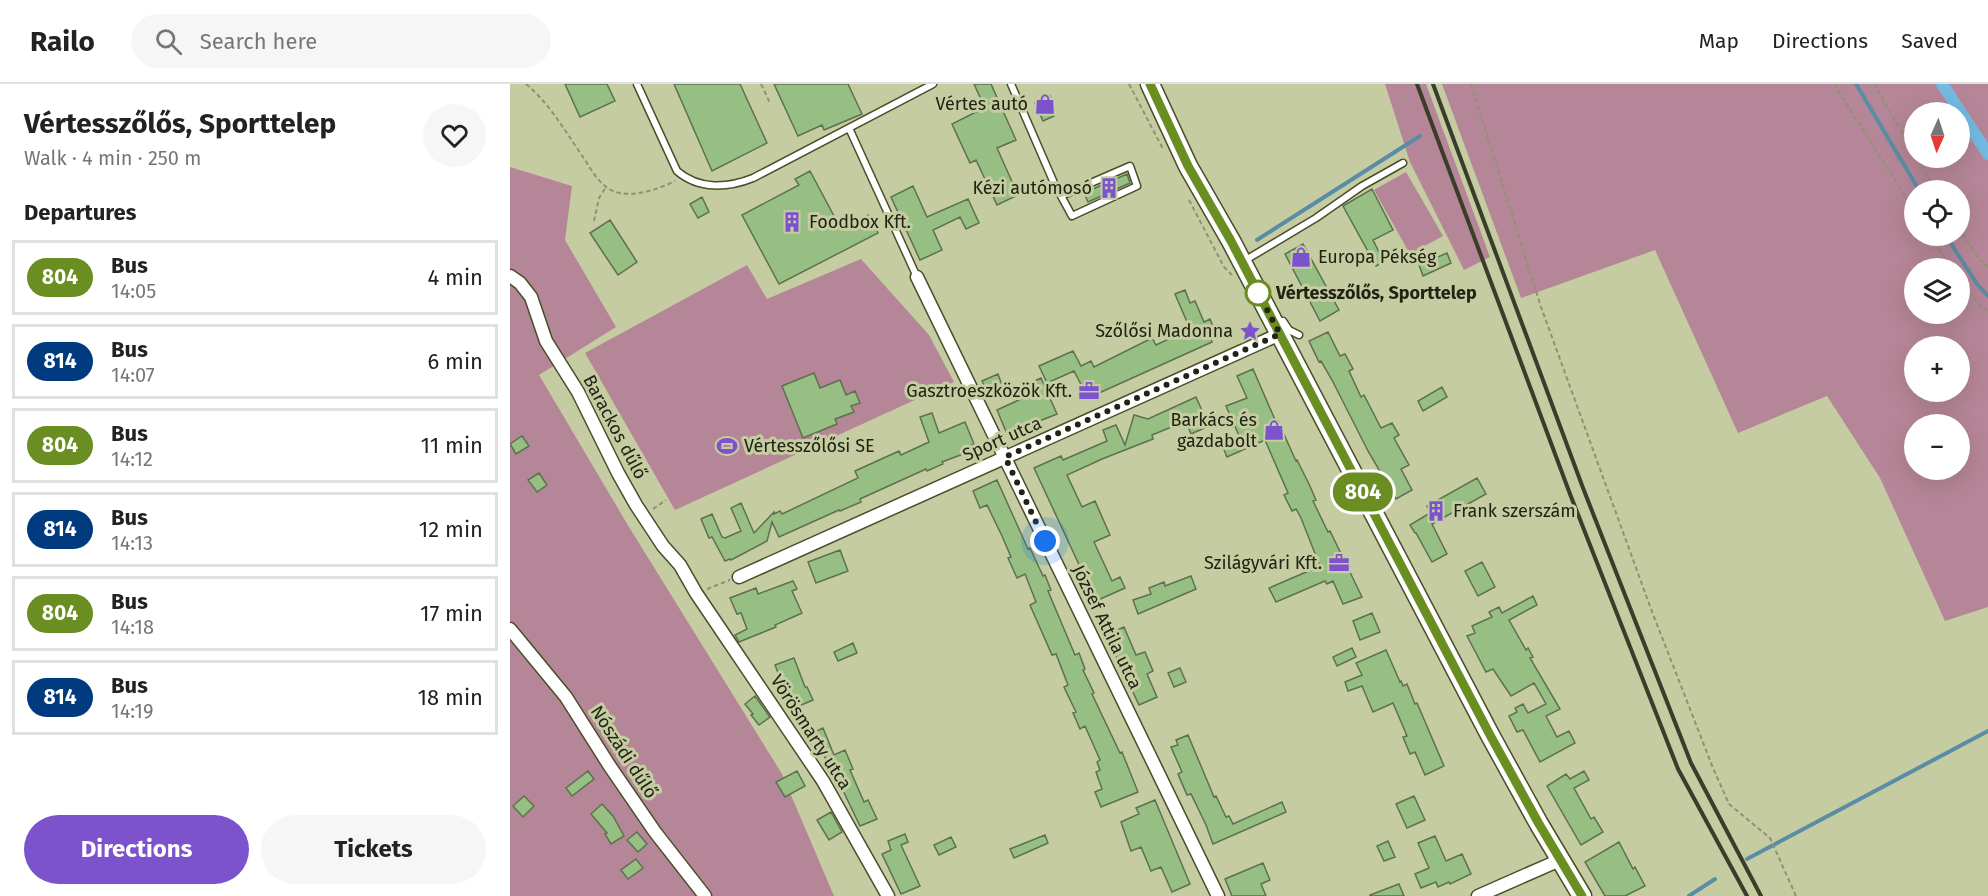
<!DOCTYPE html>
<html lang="en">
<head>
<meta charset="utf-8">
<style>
	:root { --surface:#fff; --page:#f6f6f6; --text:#222; --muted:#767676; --line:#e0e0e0; --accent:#7c53cd }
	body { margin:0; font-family:"Fira Sans",sans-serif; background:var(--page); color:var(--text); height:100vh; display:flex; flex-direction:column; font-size:22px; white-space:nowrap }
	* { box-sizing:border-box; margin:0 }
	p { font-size:20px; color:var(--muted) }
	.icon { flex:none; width:33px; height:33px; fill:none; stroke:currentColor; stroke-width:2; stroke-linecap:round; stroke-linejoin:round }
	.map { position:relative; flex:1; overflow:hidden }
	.sheet { display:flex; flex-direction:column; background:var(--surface); width:510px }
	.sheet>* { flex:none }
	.badge { padding:0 12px; border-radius:20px; font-size:21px; line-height:39px }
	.needle { width:39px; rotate:183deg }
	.buttons { position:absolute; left:1394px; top:18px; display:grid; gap:12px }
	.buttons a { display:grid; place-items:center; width:66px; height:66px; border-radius:50%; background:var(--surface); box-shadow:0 6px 24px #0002; font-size:30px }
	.you { position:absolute; width:30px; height:30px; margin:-15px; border:4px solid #fff; border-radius:50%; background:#1a73e8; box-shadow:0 0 0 9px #1a73e833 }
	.map>.badge { position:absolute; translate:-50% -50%; box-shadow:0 0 0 3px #fff }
	h2 { padding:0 24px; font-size:22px; line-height:54px }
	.round { display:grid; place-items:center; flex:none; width:63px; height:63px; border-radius:32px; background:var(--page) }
	.headline { display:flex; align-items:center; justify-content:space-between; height:102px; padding:0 24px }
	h1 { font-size:28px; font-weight:700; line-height:45px }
	.action { display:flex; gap:12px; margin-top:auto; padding:12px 24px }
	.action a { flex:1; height:69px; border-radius:36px; background:var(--accent); color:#fff; font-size:24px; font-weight:700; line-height:69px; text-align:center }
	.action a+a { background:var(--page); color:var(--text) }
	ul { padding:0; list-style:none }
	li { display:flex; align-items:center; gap:18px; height:75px; margin:0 12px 9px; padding:0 12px; border:3px solid var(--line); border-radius:0px }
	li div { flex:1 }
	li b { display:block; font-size:22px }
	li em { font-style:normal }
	li .badge { min-width:66px; font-weight:700; text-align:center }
	header { display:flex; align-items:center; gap:36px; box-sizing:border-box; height:84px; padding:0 30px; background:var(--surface); border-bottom:2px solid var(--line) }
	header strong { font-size:28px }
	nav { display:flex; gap:33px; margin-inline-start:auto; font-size:21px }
	.search { width:420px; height:54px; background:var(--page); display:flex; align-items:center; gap:15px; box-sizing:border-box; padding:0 21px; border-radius:33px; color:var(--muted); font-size:22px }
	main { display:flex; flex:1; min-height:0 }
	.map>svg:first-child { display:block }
	.green { fill:#b58697; fill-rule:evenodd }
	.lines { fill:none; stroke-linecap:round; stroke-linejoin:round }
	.stream { stroke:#5a8da5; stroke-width:4 }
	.canal { stroke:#73bae3; stroke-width:12 }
	.building { fill:#98bf83; stroke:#5b7150; stroke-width:1.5 }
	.service-casing { stroke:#494e28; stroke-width:9 }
	.minor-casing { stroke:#494e28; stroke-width:15 }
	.primary-casing { stroke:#494e28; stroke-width:21 }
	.path { stroke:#8d9371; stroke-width:2; stroke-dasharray:4.5 3; stroke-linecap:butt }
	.service { stroke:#fff; stroke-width:6 }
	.minor { stroke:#fff; stroke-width:12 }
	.primary { stroke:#fff; stroke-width:18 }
	.rail { stroke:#3a3d29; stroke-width:4 }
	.line-casing { stroke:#fff; stroke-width:14 }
	.line { stroke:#6b8e23; stroke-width:9 }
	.walk { stroke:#212313; stroke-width:6; stroke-dasharray:0 10.8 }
	.stop-dot { fill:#fff; stroke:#6b8e23; stroke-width:3 }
	.labels { text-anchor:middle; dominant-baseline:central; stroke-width:6; stroke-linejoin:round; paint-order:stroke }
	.poi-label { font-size:18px; fill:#212313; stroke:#c5cca1; text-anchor:end }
	.stop-label { font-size:18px; font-weight:bold; fill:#212313; stroke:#c5cca1; text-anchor:start }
	.street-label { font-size:18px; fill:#212313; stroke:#c5cca1 }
</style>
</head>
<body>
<header>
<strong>Railo</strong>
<div class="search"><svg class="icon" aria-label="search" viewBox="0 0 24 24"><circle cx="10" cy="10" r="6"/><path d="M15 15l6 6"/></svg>Search here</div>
<nav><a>Map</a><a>Directions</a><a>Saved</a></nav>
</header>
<main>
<section class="sheet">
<div class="headline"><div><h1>Vértesszőlős, Sporttelep</h1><p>Walk · 4 min · 250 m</p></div><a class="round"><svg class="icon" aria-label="heart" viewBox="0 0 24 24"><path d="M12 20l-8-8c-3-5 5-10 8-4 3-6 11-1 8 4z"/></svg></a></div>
<h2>Departures</h2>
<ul>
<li><span class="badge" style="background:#6b8e23;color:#fff">804</span><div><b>Bus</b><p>14:05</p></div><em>4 min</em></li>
<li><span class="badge" style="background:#003b80;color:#fff">814</span><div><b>Bus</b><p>14:07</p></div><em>6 min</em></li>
<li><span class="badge" style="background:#6b8e23;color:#fff">804</span><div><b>Bus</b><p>14:12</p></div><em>11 min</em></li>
<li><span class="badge" style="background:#003b80;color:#fff">814</span><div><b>Bus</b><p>14:13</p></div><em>12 min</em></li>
<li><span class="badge" style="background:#6b8e23;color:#fff">804</span><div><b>Bus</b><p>14:18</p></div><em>17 min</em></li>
<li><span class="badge" style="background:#003b80;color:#fff">814</span><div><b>Bus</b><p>14:19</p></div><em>18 min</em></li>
</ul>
<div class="action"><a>Directions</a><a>Tickets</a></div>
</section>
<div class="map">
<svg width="1478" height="812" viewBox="0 0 1478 812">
	<rect width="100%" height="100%" fill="#c5cca1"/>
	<!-- green -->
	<path class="green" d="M875 0H916L980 173 954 186 900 78Z
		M932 0H1478V523L1435 537 1370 394 1317 312 1228 349 1145 166 1011 214ZM1449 28V74H1404V28ZM1449 106V152H1404V106ZM1404 184H1449V230H1404ZM1449 262V308H1404V262ZM1449 340V386H1404V340Z
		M0 83 62 102 55 156 106 243 29 291 119 443 272 690 324 812H0Z
		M896 88 933 152 900 170 864 106Z
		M351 175 419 251 444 298 165 426 75 269 237 181 257 215Z"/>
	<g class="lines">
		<!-- stream -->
		<path class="stream" d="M1346 0 1409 106
			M1436 152 1467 200 1478 212
			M747 156 910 52
			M1237 775 1478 647
			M1179 812 1205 795"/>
		<!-- canal -->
		<path class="canal" d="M1432 0 1478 70"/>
	</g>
	<!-- building -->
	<path class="building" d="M55 0H97L105 17 70 33Z
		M164 0H230L257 59 202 87Z
		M264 0H338L352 30 314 46 312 41 288 52Z
		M464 0H481L506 56 487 64 508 111 487 121 466 76 460 79 442 40 468 27 467 26 474 22Z
		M540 12 544 23 541 24 544 32 533 37 525 19Z
		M300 87 331 145 358 131 368 149 269 200 232 131 289 101 285 95Z
		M617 90 620 99 578 118 574 109Z
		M403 102 417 133 458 115 469 139 456 145 450 133 423 146 432 166 410 176 381 113Z
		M862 105 883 146 863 156 874 178 866 182 833 122Z
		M192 113 199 128 188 134 180 120Z
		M100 136 127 178 108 191 80 149Z
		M793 160 829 226 810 237 775 170Z
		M937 169 941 179 913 192 909 181Z
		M675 206 680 219 685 217 694 238 700 235 705 247 699 250 702 258 578 314 564 287 537 299 529 282 563 267 571 282 581 277 584 283 642 254 646 261 680 245 665 210Z
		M818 248 830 272 835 270 843 285 839 287 851 313 854 311 871 344 882 339 889 351 884 354 899 381 891 385 902 406 886 415 858 367 822 296 811 277 809 278 799 257Z
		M743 285 766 338 768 337 786 377 787 376 799 400 806 416 803 417 818 448 820 447 852 513 833 520 823 497 817 500 815 497 766 518 759 504 810 482 791 434 786 425 782 427 774 411 778 409 755 356 717 373 712 361 730 354 716 322 737 314 727 292Z
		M304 289 310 304 330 296 336 311 345 307 350 319 341 322 344 328 325 335 327 340 293 354 272 302Z
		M488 290 492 301 477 308 472 297Z
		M531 294 547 330 497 350 487 326 513 314 509 304Z
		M932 303 937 313 913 327 908 317Z
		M686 313 699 342 681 350 676 337 642 351 643 355 592 375 557 391 572 423 585 417 600 451 584 458 602 497 610 493 615 504 586 517 524 384 551 372 553 376 597 357 593 346 606 341 615 361 624 331 638 335Z
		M422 329 429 349 455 338 464 360 451 366 453 370 432 378 433 380 417 387 416 385 350 415 351 418 330 427 329 426 269 453 262 438 257 457 221 476 220 475 215 477 202 453 199 454 191 435 202 430 212 453 215 454 231 447 221 424 231 419 244 449 264 428V430L270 427 272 430 348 394 345 387 389 367 391 371 419 358 410 333Z
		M12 352 19 362 6 370 0 360Z
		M29 389 37 401 27 408 18 396Z
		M967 394 976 410 922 440 937 470 922 478 906 449H905L900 441 920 429 917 422Z
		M487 396 518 465 520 464 533 492 535 491 541 506 538 507 565 571 569 569 575 585 573 586 584 609 582 610 610 669 612 668 628 708 591 723 585 708 592 705 586 688 590 686 587 678 590 676 575 642 570 645 563 629 566 628 554 603 558 601 546 570 542 571 520 521 526 518 515 490 507 494 498 474 501 473 492 452 477 421 470 424 463 407Z
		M330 466 338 487 306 499 298 478Z
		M972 478 985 503 968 512 955 487Z
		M681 492 686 505 628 530 623 516 641 510 639 504 654 498 655 502Z
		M283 497 287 505 282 507 292 529 265 541 266 543 229 558 225 551 237 545 231 529 227 530 220 514 246 504 248 510Z
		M1023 512 1027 521 999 536 1016 566 1018 564 1023 573 1020 574 1050 625 1036 632 1047 653 1059 647 1065 659 1030 678 1013 646 1007 648 999 632 1007 628 1005 624 1013 620 1018 629 1036 620 1024 599 1001 612 983 585 976 588 957 552 965 549 962 542 982 533 979 528 989 523 992 529Z
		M862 529 870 548 850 556 843 537Z
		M614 543 626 571 635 568 643 587 637 590 647 613 629 621 596 551Z
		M343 559 347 569 328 577 324 568Z
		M842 564 846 573 827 582 823 573Z
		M876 566 890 598 891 597 893 602 897 600 905 620 907 619 934 682 915 691 905 668 900 670 893 653 897 652 883 619 863 628 852 602 838 607 835 598 852 591 846 579Z
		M284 574 295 603H297L303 616 282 625 265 581Z
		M670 584 676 598 664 603 658 589Z
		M245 612 260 633 249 641 241 631 243 630 235 620Z
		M313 644 324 671 335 666 343 685 340 686 354 718 358 716 367 735 350 742 326 692 323 693 312 666 306 669 298 651Z
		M678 651 704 713 706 712 716 733 719 732 723 740 772 718 776 728 703 760 696 741 681 710 677 711 668 690 672 688 661 663 668 661 666 656Z
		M78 687 84 695 62 712 56 704Z
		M287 687 295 702 275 713 266 698Z
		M1074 687 1079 696 1064 704 1081 735 1084 733 1093 748 1071 761 1037 702 1056 690 1060 695Z
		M14 712 24 722 13 733 3 722Z
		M904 712 915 736 897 744 886 720Z
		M645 716 680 800 662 808 651 783 641 787 631 763 621 767 611 738 629 730 626 724Z
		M92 720 103 732 114 752 101 760 95 750 97 749 81 730Z
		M321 728 332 748 319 756 307 736Z
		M127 748 137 760 128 768 117 756Z
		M395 750 398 758 391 761 410 802 391 810 372 770 381 766 378 757Z
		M535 751 538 759 504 774 500 765Z
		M925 752 936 777 952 770 961 790 940 800 939 798 928 803 926 798 911 804 905 790 919 784 908 759Z
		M441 753 446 763 429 771 424 761Z
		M878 757 885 773 874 777 867 762Z
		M1109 758 1123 785 1125 783 1135 802 1115 812H1095L1075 778Z
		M126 775 133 784 118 795 111 786Z
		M753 779 760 796 751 800 756 812H722L715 795Z
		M889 800 894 812H860V811Z"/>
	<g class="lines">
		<!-- service casing -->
		<g class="service-casing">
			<path id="service" d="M127 0 167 87C189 106 218 104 243 94L423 0
				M501 0 544 99 562 132 627 102 620 82 551 112
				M339 44 407 193
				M734 177 806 134 852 102 893 79
				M773 237 779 246 789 251"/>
		</g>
		<!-- minor casing -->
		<g class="minor-casing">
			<path id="minor" d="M0 192 10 199 21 213 36 257 68 308 108 389 126 421 153 462 170 481 186 509 313 697 378 812
				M407 193 708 812
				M229 493 770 250
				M0 545 56 613 99 681 145 748 195 812
				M968 812 1050 776"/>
		</g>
		<!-- primary casing -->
		<g class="primary-casing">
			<path id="primary" d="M640 0 678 82 721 157 980 651 1029 740 1072 812"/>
		</g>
		<!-- path -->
		<path class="path" d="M16 0C40 20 55 47 73 73 79 82 86 95 95 102 113 118 147 106 165 97
			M251 0 260 19
			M619 0 653 65
			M961 0 1031 223 1141 525 1203 684 1219 720 1260 754 1286 812
			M1324 0 1404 126
			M1364 0 1404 69
			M1407 74 1426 106
			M679 116 714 183 722 191
			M84 137 89 114 96 103
			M1449 144 1466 171 1478 183
			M1420 152 1441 184
			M1449 196 1470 221 1478 227
			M143 425 156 416
			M197 505 220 496"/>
		<!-- service -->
		<use href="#service" class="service"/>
		<!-- minor -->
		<use href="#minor" class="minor"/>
		<!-- primary -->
		<use href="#primary" class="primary"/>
		<!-- rail -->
		<path class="rail" d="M907 0 1060 410 1168 685 1237 812
			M923 0 1073 404 1181 679 1251 812"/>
	</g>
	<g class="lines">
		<!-- line casing -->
		<g class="line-casing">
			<path id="line" d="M640 0 678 82 721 157 980 651 1029 740 1072 812"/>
		</g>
		<!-- line -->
		<use href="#line" class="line"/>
		<!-- walk -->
		<path class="walk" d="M535 457 495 373 770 250 748 209"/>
	</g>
	<!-- icons -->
	<defs>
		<g id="shop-bare" transform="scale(1.62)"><path d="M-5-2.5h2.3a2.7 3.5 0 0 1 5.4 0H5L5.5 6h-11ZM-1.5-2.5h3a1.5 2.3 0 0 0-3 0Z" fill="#7c53cd" stroke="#c5cca1" stroke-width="2.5" paint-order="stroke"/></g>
		<g id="building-bare" transform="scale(1.62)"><path d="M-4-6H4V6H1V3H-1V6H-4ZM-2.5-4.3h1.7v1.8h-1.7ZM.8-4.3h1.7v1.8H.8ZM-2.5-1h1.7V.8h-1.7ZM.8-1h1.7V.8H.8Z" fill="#7c53cd" stroke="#c5cca1" stroke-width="2.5" paint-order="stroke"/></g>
		<g id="sight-bare" transform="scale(1.62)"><path d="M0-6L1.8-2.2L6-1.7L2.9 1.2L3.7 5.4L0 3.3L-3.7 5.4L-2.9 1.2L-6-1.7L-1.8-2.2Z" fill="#7c53cd" stroke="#c5cca1" stroke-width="2.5" paint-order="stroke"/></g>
		<g id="office-bare" transform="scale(1.62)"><path d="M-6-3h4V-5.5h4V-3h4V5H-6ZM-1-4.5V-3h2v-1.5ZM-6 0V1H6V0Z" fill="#7c53cd" stroke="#c5cca1" stroke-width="2.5" paint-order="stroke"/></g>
		<g id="stadium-bare" transform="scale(1.62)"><path d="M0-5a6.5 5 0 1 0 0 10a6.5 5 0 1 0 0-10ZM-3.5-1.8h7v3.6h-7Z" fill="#7c53cd" stroke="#c5cca1" stroke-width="2.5" paint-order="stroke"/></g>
	</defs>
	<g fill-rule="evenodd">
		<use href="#shop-bare" x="535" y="20"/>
		<use href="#building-bare" x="599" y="104"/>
		<use href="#building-bare" x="282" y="138"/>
		<use href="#shop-bare" x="791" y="173"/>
		<use href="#sight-bare" x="740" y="247"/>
		<use href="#office-bare" x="579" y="307"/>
		<use href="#shop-bare" x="764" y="346"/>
		<use href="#stadium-bare" x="217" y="362"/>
		<use href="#building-bare" x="926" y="427"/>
		<use href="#office-bare" x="829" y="479"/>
	</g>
	<!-- markers -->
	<circle class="stop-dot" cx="748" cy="209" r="12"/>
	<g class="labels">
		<!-- poi labels -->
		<g class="poi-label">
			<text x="518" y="20">Vértes autó</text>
			<text x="582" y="104">Kézi autómosó</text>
			<text x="299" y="138" text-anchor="start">Foodbox Kft.</text>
			<text x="808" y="173" text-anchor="start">Europa Pékség</text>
			<text x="723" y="247">Szőlősi Madonna</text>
			<text x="562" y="307">Gasztroeszközök Kft.</text>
			<text x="747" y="336">Barkács és<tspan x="747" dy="21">gazdabolt</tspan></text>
			<text x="234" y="362" text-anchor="start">Vértesszőlősi SE</text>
			<text x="943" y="427" text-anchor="start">Frank szerszám</text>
			<text x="812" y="479">Szilágyvári Kft.</text>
		</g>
		<!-- stop labels -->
		<g class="stop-label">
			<text x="766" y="209">Vértesszőlős, Sporttelep</text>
		</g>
		<!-- street labels -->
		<g class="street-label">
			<text transform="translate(105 343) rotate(62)">Barackos dűlő</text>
			<text transform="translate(492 355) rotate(-24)">Sport utca</text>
			<text transform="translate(597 543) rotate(64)">József Attila utca</text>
			<text transform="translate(301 648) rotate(57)">Vörösmarty utca</text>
			<text transform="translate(114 668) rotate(57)">Nószádi dűlő</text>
		</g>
	</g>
</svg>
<div class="buttons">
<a><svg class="needle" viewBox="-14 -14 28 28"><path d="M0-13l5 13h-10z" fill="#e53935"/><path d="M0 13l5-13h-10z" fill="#767676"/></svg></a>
<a><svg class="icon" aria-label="locate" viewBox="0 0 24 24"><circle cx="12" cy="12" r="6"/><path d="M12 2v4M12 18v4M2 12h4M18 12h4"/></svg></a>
<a><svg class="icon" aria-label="layers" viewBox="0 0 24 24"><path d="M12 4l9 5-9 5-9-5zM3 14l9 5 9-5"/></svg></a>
<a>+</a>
<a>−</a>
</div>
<div class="you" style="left:535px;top:457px"></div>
<b class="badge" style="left:853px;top:408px;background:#6b8e23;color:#fff">804</b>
</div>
</main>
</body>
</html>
